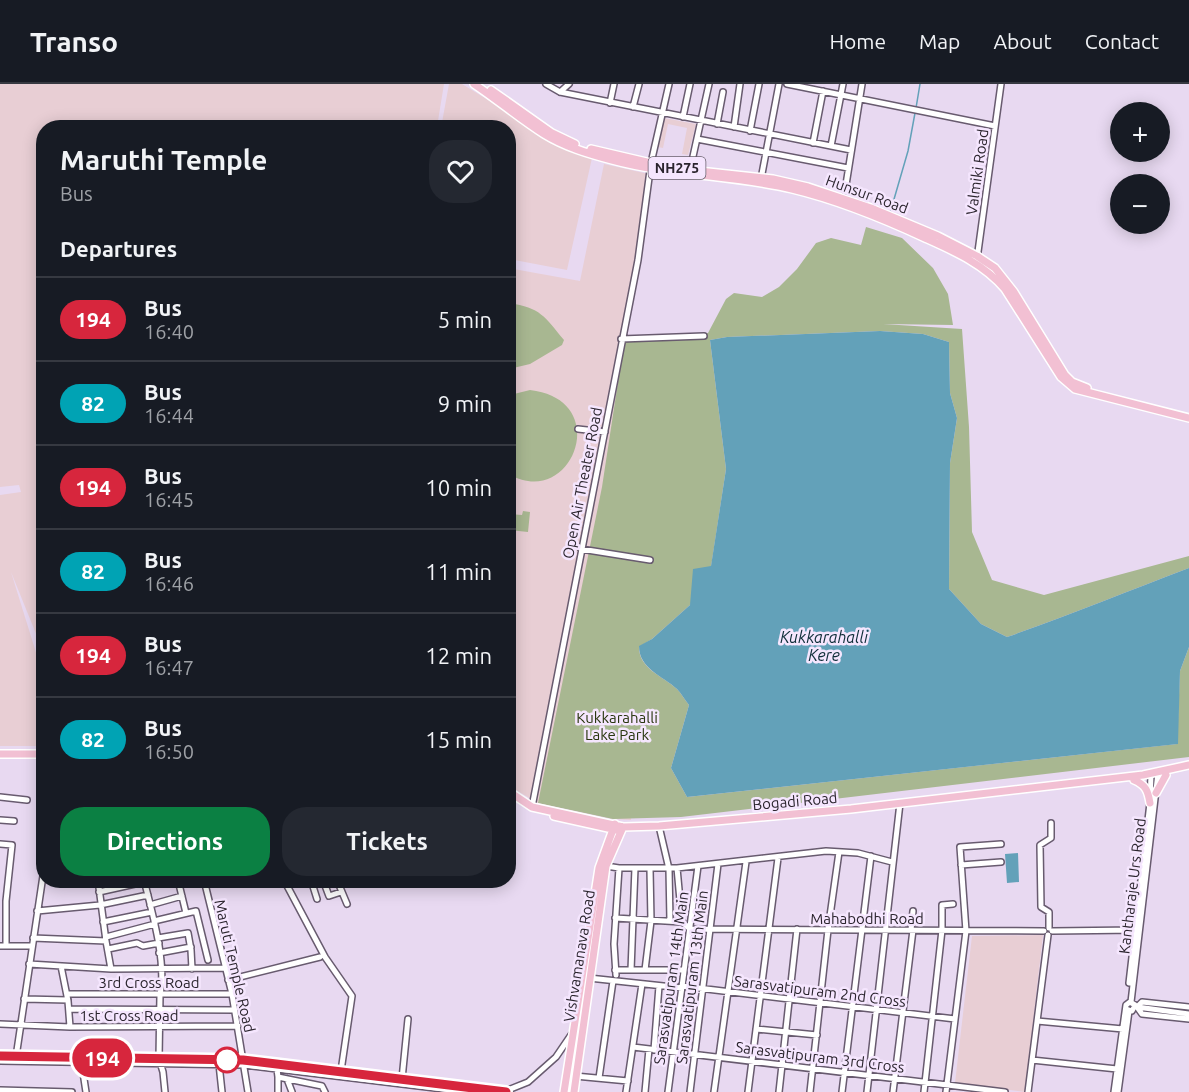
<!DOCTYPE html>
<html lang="en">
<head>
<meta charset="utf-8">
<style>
	:root { --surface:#171b24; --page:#242831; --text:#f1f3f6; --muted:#9ea1a6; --line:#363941; --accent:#0b8043 }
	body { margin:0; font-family:Ubuntu,sans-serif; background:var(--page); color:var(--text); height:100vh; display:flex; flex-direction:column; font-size:22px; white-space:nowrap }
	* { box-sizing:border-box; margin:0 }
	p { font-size:20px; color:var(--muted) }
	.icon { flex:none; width:33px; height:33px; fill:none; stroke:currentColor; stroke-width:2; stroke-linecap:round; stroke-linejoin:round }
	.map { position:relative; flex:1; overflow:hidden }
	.drawer { position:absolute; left:36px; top:36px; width:480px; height:768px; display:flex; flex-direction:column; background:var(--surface); border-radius:24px; box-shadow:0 3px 15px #0003 }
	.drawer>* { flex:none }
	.badge { padding:0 12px; border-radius:20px; font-size:21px; line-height:39px }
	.fabs { position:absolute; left:1110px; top:18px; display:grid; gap:12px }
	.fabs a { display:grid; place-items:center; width:60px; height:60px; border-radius:50%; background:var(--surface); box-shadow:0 3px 15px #0003; font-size:30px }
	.map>.badge { position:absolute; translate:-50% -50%; box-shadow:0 0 0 3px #fff }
	h2 { padding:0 24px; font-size:22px; line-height:54px }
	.round { display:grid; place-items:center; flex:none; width:63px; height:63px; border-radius:24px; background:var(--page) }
	.headline { display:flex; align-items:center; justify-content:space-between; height:102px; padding:0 24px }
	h1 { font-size:28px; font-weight:600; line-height:45px }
	.button { display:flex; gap:12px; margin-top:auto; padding:12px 24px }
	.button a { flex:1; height:69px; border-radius:24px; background:var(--accent); color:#fff; font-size:24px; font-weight:600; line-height:69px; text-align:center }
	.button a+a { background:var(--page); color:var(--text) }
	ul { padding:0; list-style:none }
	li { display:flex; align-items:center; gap:18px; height:84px; padding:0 24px; border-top:2px solid var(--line) }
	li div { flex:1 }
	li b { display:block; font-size:22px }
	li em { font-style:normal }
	li .badge { min-width:66px; font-weight:700; text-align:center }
	header { display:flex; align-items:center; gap:36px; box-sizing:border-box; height:84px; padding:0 30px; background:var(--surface); border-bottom:2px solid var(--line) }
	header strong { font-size:28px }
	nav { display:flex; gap:33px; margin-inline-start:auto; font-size:21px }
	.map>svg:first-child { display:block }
	.education { fill:#e8ced4 }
	.green { fill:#a8b791 }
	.water { fill:#63a1b9 }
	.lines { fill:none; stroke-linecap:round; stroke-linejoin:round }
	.stream { stroke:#63a1b9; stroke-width:1.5 }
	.minor-casing { stroke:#685b6f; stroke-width:8 }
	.major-casing { stroke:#fff; stroke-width:10 }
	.minor { stroke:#fff; stroke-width:5 }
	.major { stroke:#f2c0d3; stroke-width:7 }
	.line-casing { stroke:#fff; stroke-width:14 }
	.line { stroke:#d7263d; stroke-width:9 }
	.stop-dot { fill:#fff; stroke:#d7263d; stroke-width:3 }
	.labels { text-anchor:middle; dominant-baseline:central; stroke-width:5; stroke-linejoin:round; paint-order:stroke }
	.shield { fill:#f5e6fe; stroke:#685f6c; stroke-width:1.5 }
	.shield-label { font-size:14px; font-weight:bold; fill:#2b252e }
	.street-label { font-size:15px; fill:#2b252e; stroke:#f5e6fe }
	.park-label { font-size:15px; fill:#29360f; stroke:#f5e6fe }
	.water-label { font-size:16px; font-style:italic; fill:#0e2d38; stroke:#f5e6fe }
</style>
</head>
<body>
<header>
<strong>Transo</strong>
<nav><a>Home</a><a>Map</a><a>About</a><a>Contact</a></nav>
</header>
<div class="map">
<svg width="1189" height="1008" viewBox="0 0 1189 1008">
	<rect width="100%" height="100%" fill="#e8d9f1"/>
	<!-- education -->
	<path class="education" d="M0 0H444L437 43 44 44 43 567 11 488 43 591V662H0V411L21 408 19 401 0 403Z
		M449 0H462L498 22 531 46 554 60 592 74 567 186 509 175 508 44H441Z
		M664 34 696 40 688 71 682 70 687 44 668 40 663 64 658 63Z
		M604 80 653 91 625 252 631 736 613 735 538 719 509 702 508 184 580 197Z
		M1043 851 1025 1008 955 999 972 852Z"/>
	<!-- green -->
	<path class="green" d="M866 143 902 154 933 184 948 210 953 241 883 240 962 245 969 343 972 448 992 496 1044 511 1189 472V484C1128 507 1068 532 1007 553L981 540 949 505 950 379 957 334 950 309 949 258 923 250 880 247 727 253 710 256 726 385 711 483 690 521 652 555 639 563C639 585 663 592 677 605 681 609 685 616 689 621L671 684 687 713 1177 660 1180 587 1189 563V673L681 733 613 735 538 719 602 403 625 252 708 249 726 215 734 209 762 213 779 203 797 185 816 159 831 154 861 161Z
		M509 219C541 224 544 232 564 256L562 261 530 280 509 285Z
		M530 306C615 316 571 427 509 390L508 314 514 310Z
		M523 427 530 428 528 448 509 446V430L522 431Z"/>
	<!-- water -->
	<path class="water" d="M880 247 923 250 949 258 950 309 957 334 950 379 949 505 981 540 1007 553C1068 532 1128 507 1189 484V563L1180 587 1178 660 687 713 671 684 689 621C685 616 681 609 677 605 663 592 639 585 639 562L652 555 690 521 693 485 711 482 726 385 710 256 727 253Z
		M1018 769 1019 798 1007 799 1005 770Z"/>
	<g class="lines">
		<!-- stream -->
		<path class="stream" d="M916 24 920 0
			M890 129 908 67 915 29"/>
		<!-- minor casing -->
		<g class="minor-casing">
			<path id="minor" d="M546 0 560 8 851 66
				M787 0 995 42
				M560 8 569 0
				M610 19 614 0
				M633 23 639 0
				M683 33 690 0
				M717 40 723 8
				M734 43 740 0
				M750 47 759 0
				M697 55 848 84
				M813 59 823 7
				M831 62 843 0
				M690 86 709 0
				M761 95 779 0
				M845 107 862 0
				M977 175 1001 0
				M621 255 704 252
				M578 345 605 348
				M581 465 650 476
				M0 713 27 716
				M532 723 638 176 651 79 669 0
				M0 736 14 737
				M659 742 669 785 670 837
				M0 760 12 761 6 817V862
				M961 781 1001 778
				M606 782 619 784H677L826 767 858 769 892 778
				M677 784 682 838 690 845 1044 847
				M98 796 106 857
				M144 796C152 828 167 879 160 911L159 975 163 988 165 1008
				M178 796 186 829
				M204 796 232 910 248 1008
				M284 796 325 873 352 912 341 987
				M311 796 317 815
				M323 796 329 812 341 808
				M337 796 347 820
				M99 808 144 798
				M150 821 182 812
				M37 827 100 821 148 811
				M615 834 682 838
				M154 837 196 827 208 876
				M103 838 152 828
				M1049 844V828L1041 823 1040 761 1051 754V739
				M911 846 913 827
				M1052 847 1137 846
				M106 853 155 840
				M33 854 106 857 111 885
				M158 854 188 849 191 866 192 885
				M0 862H32
				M108 865 137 859 143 862 159 859
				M159 869 191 863
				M29 880 111 885 225 884
				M61 882 68 917 70 943
				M615 886H684
				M631 886 635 784
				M645 886 651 837 650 785
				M616 891 614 860 619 784
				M589 894 682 904
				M228 896 320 873
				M1129 899 1150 719 1151 690
				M682 902 955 935
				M67 910H232
				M24 915 68 916
				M1131 918 1158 689
				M1137 923 1189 930
				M1189 923 1142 918 1137 923 1142 930 1189 935
				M69 925 235 926
				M1037 937 1123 945
				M0 940 70 943 238 942
				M756 945 817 951
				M633 963 1005 1008
				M654 966 659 902
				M0 972 243 976 506 1008
				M16 973 44 785
				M81 975 86 1008
				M1032 976 1117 985
				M0 977 244 981 468 1008
				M219 980 222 1008
				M277 985 278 993 322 1002 325 1008
				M575 992 628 997
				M599 994 613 897
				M287 995 292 1008
				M402 995 408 935
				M0 1006 72 1008
				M278 1008V993
				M503 1008 528 998 556 973 571 951
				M626 1008 642 900
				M645 1008 649 965
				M668 1008 698 782
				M690 1008 718 780
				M714 1008 746 778
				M748 1008 778 774
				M779 1008 797 845
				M810 1008 828 846 839 768
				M842 1008 871 772
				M867 1008 900 719
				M893 1008 913 846
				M924 1008 942 846V821L953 820
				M946 1008 966 847 960 763 1001 760
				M1028 1008 1048 851
				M1114 1008 1126 921 1130 918 1135 921 1132 927 1126 925
				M1118 1008 1129 927"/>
		</g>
		<!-- major casing -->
		<g class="major-casing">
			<path id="major" d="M474 0C498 16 520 35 544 50 565 63 589 70 612 76 671 92 733 91 792 105 838 116 882 134 925 154 954 167 984 180 1005 205L1061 293 1075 305 1189 334
				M491 6 552 49 575 60
				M591 65 651 79 690 86 773 95 808 103 871 124 938 152 977 172 995 184 1014 208 1065 291 1072 298 1087 304
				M0 670H44
				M1134 696C1146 701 1148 707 1150 719
				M508 707 532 723 623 743 659 742 851 725 1143 691 1189 681
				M1156 709 1166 691
				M554 732 617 746
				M564 1008 599 784 615 740
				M574 1008 606 782 623 743"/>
		</g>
		<!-- minor -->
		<use href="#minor" class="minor"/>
		<!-- major -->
		<use href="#major" class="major"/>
	</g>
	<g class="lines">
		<!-- line casing -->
		<g class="line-casing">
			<path id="line" d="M0 972 243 976 506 1008"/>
		</g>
		<!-- line -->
		<use href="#line" class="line"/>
	</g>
	<!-- markers -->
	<circle class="stop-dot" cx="227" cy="976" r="12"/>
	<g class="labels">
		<!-- shield labels -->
		<rect class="shield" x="648.5" y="73" width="57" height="22" rx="4.5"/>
		<g class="shield-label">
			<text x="677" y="84">NH275</text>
		</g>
		<!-- street labels -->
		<g class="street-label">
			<text transform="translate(977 88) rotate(-82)">Valmiki Road</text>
			<text transform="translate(867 110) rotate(20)">Hunsur Road</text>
			<text transform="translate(582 399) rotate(-79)">Open Air Theater Road</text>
			<text transform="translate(795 717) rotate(-5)">Bogadi Road</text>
			<text transform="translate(1132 802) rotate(-83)">Kantharaje Urs Road</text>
			<text x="867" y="834">Mahabodhi Road</text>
			<text transform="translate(579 872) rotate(-81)">Vishvamanava Road</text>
			<text transform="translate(235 882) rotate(77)">Maruti Temple Road</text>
			<text transform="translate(692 893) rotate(-83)">Sarasvatipuram 13th Main</text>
			<text transform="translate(671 894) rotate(-82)">Sarasvatipuram 14th Main</text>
			<text x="149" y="898">3rd Cross Road</text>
			<text transform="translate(820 907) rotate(7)">Sarasvatipuram 2nd Cross</text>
			<text x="129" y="931">1st Cross Road</text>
			<text transform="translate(820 973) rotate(7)">Sarasvatipuram 3rd Cross</text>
		</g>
		<!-- park labels -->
		<g class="park-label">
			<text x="617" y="633">Kukkarahalli<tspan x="617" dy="17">Lake Park</tspan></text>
		</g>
		<!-- water labels -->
		<g class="water-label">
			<text x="824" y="553">Kukkarahalli<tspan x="824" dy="18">Kere</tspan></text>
		</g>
	</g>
</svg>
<div class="fabs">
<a>+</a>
<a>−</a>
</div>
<b class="badge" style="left:102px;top:974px;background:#d7263d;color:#fff">194</b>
<section class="drawer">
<div class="headline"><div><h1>Maruthi Temple</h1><p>Bus</p></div><a class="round"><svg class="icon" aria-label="heart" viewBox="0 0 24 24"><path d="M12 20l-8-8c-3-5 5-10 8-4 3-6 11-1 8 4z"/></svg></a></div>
<h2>Departures</h2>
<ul>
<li><span class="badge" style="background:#d7263d;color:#fff">194</span><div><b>Bus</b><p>16:40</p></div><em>5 min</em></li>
<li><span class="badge" style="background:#00a3b4;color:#fff">82</span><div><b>Bus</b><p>16:44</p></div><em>9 min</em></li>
<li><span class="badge" style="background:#d7263d;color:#fff">194</span><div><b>Bus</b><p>16:45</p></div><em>10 min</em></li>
<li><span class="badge" style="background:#00a3b4;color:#fff">82</span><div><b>Bus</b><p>16:46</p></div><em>11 min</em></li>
<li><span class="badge" style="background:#d7263d;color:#fff">194</span><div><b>Bus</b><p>16:47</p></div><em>12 min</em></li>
<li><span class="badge" style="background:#00a3b4;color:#fff">82</span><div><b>Bus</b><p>16:50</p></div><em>15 min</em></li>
</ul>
<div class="button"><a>Directions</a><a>Tickets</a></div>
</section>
</div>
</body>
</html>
